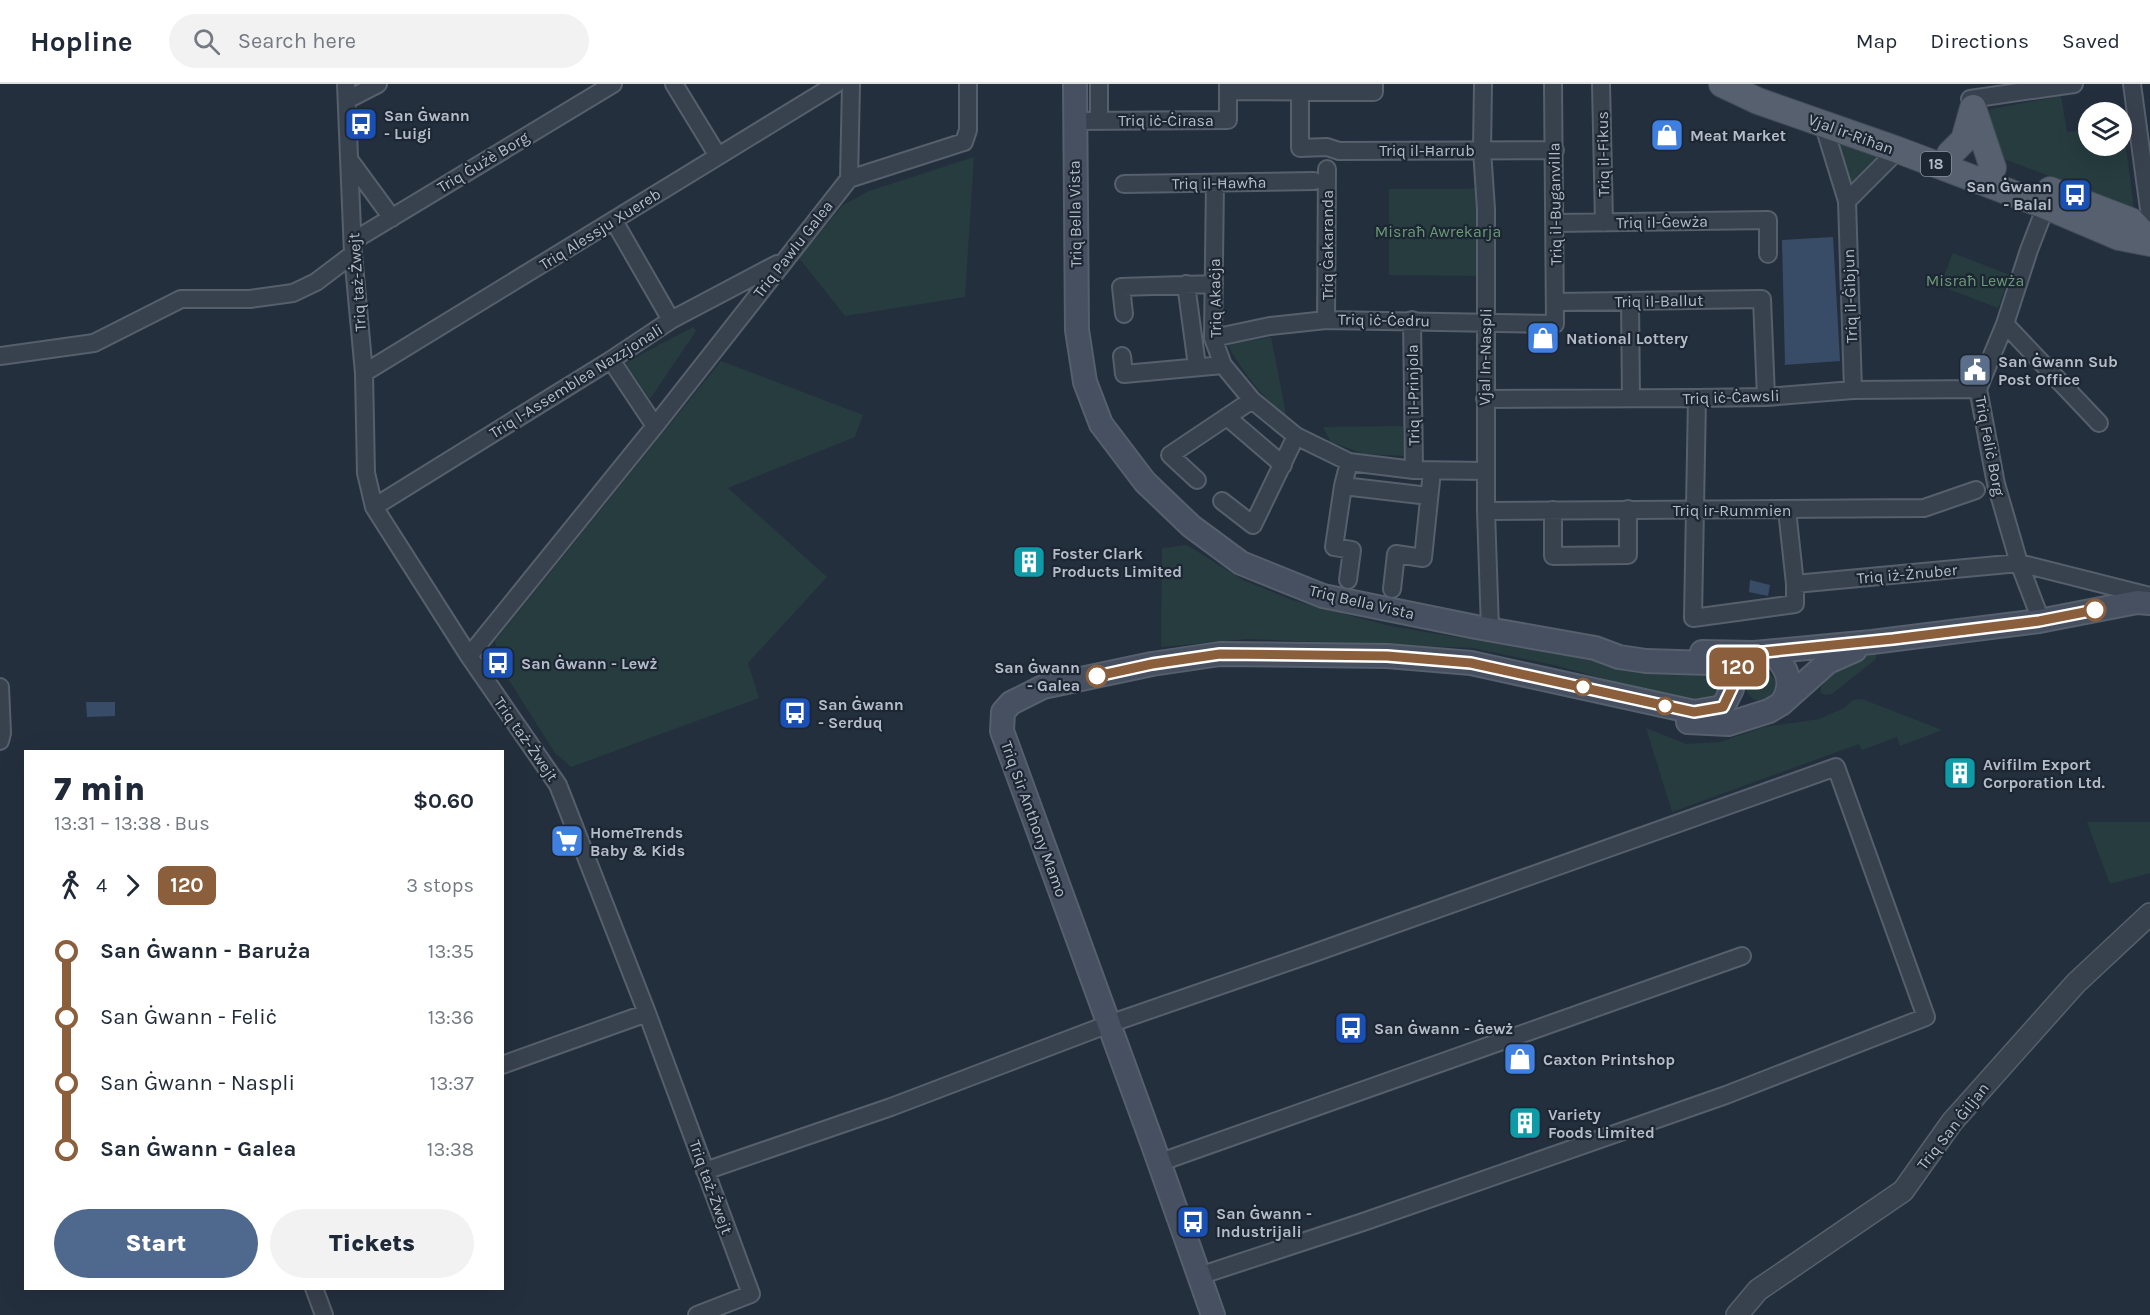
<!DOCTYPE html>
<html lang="en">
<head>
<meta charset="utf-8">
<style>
	:root { --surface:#fff; --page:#f2f2f3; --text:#1f2937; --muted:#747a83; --line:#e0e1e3; --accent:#4f688e }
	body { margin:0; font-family:Karla,sans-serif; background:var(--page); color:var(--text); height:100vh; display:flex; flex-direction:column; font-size:22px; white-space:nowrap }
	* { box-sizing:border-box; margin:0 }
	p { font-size:20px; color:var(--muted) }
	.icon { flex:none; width:33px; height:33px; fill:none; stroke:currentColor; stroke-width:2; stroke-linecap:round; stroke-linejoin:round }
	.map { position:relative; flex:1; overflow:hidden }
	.details { position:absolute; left:24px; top:666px; width:480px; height:540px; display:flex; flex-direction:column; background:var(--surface); border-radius:0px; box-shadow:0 6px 24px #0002 }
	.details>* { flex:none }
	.badge { padding:0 12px; border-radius:9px; font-size:21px; line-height:39px }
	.buttons { position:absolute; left:2078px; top:18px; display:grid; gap:12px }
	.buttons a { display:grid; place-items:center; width:54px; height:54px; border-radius:50%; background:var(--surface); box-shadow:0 6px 24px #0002; font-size:30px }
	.map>.badge { position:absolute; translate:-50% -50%; box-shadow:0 0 0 3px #fff }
	.legs { display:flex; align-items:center; gap:9px; height:66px; padding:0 30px; font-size:20px }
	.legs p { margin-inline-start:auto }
	.headline { display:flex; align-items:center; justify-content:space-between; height:102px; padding:0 30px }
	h1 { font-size:33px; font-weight:800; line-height:45px }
	.primary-button { display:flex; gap:12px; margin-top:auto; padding:12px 30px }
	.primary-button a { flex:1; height:69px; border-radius:36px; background:var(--accent); color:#fff; font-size:24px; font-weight:800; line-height:69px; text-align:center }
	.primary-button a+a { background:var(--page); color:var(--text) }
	ul { padding:0 30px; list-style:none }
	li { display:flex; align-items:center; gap:21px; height:66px; font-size:22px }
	li i { display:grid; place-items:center; width:9px; height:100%; margin:0 8px; background:currentColor }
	li i::after { content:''; width:15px; height:15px; margin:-8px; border:4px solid; border-radius:50%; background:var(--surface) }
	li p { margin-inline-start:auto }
	li:first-child i { background:linear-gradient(#0000 50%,currentColor 0) }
	li:last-child i { background:linear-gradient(currentColor 50%,#0000 0) }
	header { display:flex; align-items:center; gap:36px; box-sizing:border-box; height:84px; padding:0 30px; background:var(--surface); border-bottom:2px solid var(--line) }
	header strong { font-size:28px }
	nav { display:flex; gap:33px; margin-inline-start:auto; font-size:21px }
	.search { width:420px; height:54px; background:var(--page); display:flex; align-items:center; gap:15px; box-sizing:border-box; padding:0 21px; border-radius:33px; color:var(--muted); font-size:22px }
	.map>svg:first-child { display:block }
	.green { fill:#263c3f }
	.water { fill:#394c67 }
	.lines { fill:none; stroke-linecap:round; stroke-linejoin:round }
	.minor-casing { stroke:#565f6c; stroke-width:20 }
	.tertiary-casing { stroke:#565f6c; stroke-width:24 }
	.secondary-casing { stroke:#565f6c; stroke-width:26 }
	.primary-casing { stroke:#414a57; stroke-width:28 }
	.minor { stroke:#38414e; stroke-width:16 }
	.tertiary { stroke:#38414e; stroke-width:21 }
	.secondary { stroke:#465061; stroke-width:22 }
	.primary { stroke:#56606e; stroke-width:26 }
	.line-1-casing { stroke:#fff; stroke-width:14 }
	.line-1 { stroke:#8b5e3c; stroke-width:9 }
	.stop-1-dot { fill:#fff; stroke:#8b5e3c; stroke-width:3 }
	.labels { text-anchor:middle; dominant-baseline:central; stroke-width:4.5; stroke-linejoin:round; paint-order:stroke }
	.shield { fill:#1d2633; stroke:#878f9c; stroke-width:1.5 }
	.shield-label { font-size:15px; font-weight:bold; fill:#b4bcc9 }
	.poi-label { font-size:16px; font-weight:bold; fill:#b4bcc9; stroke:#1d2633; text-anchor:start }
	.street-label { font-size:16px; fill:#b4bcc9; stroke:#1d2633 }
	.park-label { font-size:16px; fill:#6b9a76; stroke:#1d2633 }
	.stop-label { font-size:16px; font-weight:bold; fill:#b4bcc9; stroke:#1d2633; text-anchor:end }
</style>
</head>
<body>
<header>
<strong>Hopline</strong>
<div class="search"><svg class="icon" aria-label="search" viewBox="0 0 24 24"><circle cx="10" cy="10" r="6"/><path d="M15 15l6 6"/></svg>Search here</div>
<nav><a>Map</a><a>Directions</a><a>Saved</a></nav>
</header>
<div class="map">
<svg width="2150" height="1231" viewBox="0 0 2150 1231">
	<rect width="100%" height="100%" fill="#242f3e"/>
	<!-- green -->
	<path class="green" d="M2061 12 2067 48 2088 45V62H2121V43L2123 42 2134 124 2004 75 1990 57 1986 31 1991 25Z
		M1837 52 1885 71 1849 105Z
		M974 73 965 213 845 232 799 174 843 121 869 107Z
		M1486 103V192L1389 191V105H1468Z
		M1953 169 2010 191 1998 224 1940 202Z
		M693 243 696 247 650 315 625 279Z
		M1271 253 1287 335C1262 311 1244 292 1228 261Z
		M721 277 863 331 855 353 728 404 827 493 748 579 759 614 571 683 555 669 498 579 495 557Z
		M1403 342 1404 372 1364 370 1331 358 1323 343Z
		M1187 461 1243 496 1292 516 1390 542 1569 572 1667 586 1707 584 1719 596 1718 610 1700 621 1558 582 1473 564 1248 555 1161 563 1162 464Z
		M1876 569V575L1832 610 1826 611 1821 609V603C1835 587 1853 570 1876 569Z
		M1746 602a15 15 0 1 1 30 0a15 15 0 1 1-30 0Z
		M1862 615 1942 646 1900 662 1897 653 1862 666 1859 660 1672 728 1646 644 1686 660 1720 658 1764 643 1819 635 1844 624 1853 616Z
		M2087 738H2150V789L2110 800Z"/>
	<!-- water -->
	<path class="water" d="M1833 153 1840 277 1783 281 1785 280 1782 156Z
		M1750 496 1770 501 1768 512 1749 508Z
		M86 618H115V632L87 633Z"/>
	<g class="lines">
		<!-- minor casing -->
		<g class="minor-casing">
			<path id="minor" d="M346 0 353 170 364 289 366 389 374 423 469 572 558 701 647 929 751 1210 697 1231
				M674 0 718 72
				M1099 0V36
				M1483 0 1482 66 1486 125V427L1490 545
				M1601 0 1604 139
				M2132 0 2150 133
				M1228 7 1374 8V0
				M1300 8V64L1327 63 1339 67 1555 66
				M1970 15 2074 0
				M347 16 378 0
				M1075 37 1228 36V0
				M1823 39 1847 117 1853 306
				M351 78 392 134
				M849 95 851 0
				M1215 99 1213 254 1223 281 1252 316 1296 352 1349 378 1414 386 1485 387
				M1124 100 1314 97
				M1847 117 1898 66
				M614 137 671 236
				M1556 139 1768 136V170
				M353 157 613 0
				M1186 200 1197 282
				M1630 217 1631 314
				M1556 218 1762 215 1766 313
				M1124 230 1121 203 1214 200
				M1326 236 1327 85
				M1412 236 1414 386
				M2005 240 2099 339
				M1213 254 1270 242 1326 236 1555 240 1553 0
				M0 272 94 259 181 215H250L293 209 316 198 353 170
				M1122 272 1124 290 1223 281
				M611 276 655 342
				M364 289 836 0
				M1697 314 1693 534 1795 520V500L1787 426
				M1485 315 1697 314 1766 313 1853 306 1978 305
				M1227 333 1283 381
				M1197 396 1170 371 1252 316
				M1343 402 1429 412
				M1222 417 1253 441 1296 352
				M374 423 611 276 671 236 777 180
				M1553 426V472L1628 471V425
				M1486 427 1924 424 1976 406
				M1348 496 1352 466 1334 463 1343 402 1349 378
				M1795 500 2019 479 2150 512
				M1392 505 1396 470 1423 474 1432 387
				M2039 537 2037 526 2019 479 1996 400 1978 305 2005 240 2029 166 2046 122
				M469 572 655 342 849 95 964 58 968 46V0
				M0 603 2 649 0 657
				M502 981 647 929
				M1158 1079 1742 872
				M705 1087 891 1023 1109 940 1314 869 1836 683 1926 933 1726 1011 1363 1138 1199 1192
				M314 1204 324 1231"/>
		</g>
		<!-- tertiary casing -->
		<g class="tertiary-casing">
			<path id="tertiary" d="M1737 1231 1758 1206 1903 1107 1952 1038 2076 899 2150 830"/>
		</g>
		<!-- secondary casing -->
		<g class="secondary-casing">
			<path id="secondary" d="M1075 0 1077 246 1085 298 1101 340 1145 398 1191 442 1241 479 1323 512 1476 543 1595 564 1619 573 1646 577 1710 579 1724 583 1732 594
				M1702 568 1754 569 1872 558 2039 537 2137 518 2150 519
				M1771 568C1788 583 1795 601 1781 620
				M1688 638 1728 640 1769 627 1781 620 1828 578 1855 566
				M1213 1231 1153 1061 1002 647 1003 628 1011 619 1043 603 1152 580 1220 570 1387 572 1471 579 1694 628 1723 623 1732 605"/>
		</g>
		<!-- primary casing -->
		<g class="primary-casing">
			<path id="primary" d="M1722 0 1758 17 1898 66 2046 122 2119 153 2150 159
				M1973 24 1993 84
				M1950 70 1964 56 1973 24
				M2050 106 2131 137 2150 157"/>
		</g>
		<!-- minor -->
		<use href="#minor" class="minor"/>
		<!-- tertiary -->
		<use href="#tertiary" class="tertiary"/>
		<!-- secondary -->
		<use href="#secondary" class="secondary"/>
		<!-- primary -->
		<use href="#primary" class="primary"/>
	</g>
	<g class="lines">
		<!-- line-1 casing -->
		<g class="line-1-casing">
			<path id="line-1" d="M1097 592 1152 580 1220 570 1387 572 1471 579 1694 628 1723 623 1732 604 1735 587 1743 577 1754 569 1893 555 2039 537 2095 526"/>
		</g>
		<!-- line-1 -->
		<use href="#line-1" class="line-1"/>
	</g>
	<!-- icons -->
	<defs>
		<g id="bus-square" transform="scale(1.725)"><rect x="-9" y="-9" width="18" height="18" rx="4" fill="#1a4fb4" stroke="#1d2633"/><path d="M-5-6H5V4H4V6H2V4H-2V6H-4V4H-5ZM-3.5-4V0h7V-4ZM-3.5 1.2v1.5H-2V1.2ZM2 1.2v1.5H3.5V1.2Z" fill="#fff"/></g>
		<g id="shop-square" transform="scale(1.725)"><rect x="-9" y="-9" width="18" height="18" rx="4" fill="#3f7fe0" stroke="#1d2633"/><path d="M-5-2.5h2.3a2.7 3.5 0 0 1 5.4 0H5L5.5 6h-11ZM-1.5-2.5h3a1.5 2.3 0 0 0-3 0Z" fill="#fff"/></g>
		<g id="civic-square" transform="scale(1.725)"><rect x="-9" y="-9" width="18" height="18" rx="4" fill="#5c6f8a" stroke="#1d2633"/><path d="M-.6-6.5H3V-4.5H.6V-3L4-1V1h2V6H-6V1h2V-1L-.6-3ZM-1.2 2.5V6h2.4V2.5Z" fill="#fff"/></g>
		<g id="building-square" transform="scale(1.725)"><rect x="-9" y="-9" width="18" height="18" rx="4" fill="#0f9aa8" stroke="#1d2633"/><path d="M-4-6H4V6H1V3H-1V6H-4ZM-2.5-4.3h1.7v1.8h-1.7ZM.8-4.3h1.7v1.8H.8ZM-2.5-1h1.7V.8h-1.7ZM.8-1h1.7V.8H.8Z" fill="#fff"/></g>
		<g id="supermarket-square" transform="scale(1.725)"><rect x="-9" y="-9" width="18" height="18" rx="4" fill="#3f7fe0" stroke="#1d2633"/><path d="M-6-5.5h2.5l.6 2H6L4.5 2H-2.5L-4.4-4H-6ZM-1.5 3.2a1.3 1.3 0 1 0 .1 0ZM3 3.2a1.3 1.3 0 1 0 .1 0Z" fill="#fff"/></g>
	</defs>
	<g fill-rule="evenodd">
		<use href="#bus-square" x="361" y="40"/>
		<use href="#shop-square" x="1667" y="51"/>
		<use href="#bus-square" x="2075" y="111"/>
		<use href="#shop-square" x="1543" y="254"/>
		<use href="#civic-square" x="1975" y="286"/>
		<use href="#building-square" x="1029" y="478"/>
		<use href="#bus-square" x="498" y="579"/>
		<use href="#bus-square" x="795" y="629"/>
		<use href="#building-square" x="1960" y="689"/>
		<use href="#supermarket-square" x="567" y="757"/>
		<use href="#bus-square" x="1351" y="944"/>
		<use href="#shop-square" x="1520" y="975"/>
		<use href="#building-square" x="1525" y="1039"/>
		<use href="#bus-square" x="1193" y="1138"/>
	</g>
	<!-- markers -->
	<g class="stop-1-dot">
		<circle cx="2095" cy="526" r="10"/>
		<circle cx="1097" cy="592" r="10"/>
		<circle cx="1583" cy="603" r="8"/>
		<circle cx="1665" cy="622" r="8"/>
	</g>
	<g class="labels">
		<!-- shield labels -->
		<rect class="shield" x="1921" y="68" width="30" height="24" rx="4.5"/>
		<g class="shield-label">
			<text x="1936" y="80">18</text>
		</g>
		<!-- poi labels -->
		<g class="poi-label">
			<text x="384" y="31">San Ġwann<tspan x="384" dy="18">- Luigi</tspan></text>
			<text x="1690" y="51">Meat Market</text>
			<text x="2052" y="102" text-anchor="end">San Ġwann<tspan x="2052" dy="18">- Balal</tspan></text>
			<text x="1566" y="254">National Lottery</text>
			<text x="1998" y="277">San Ġwann Sub<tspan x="1998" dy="18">Post Office</tspan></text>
			<text x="1052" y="469">Foster Clark<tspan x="1052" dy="18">Products Limited</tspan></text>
			<text x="521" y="579">San Ġwann - Lewż</text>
			<text x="818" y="620">San Ġwann<tspan x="818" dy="18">- Serduq</tspan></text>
			<text x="1983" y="680">Avifilm Export<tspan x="1983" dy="18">Corporation Ltd.</tspan></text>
			<text x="590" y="748">HomeTrends<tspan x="590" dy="18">Baby &amp; Kids</tspan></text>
			<text x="1374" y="944">San Ġwann - Ġewż</text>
			<text x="1543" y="975">Caxton Printshop</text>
			<text x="1548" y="1030">Variety<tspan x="1548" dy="18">Foods Limited</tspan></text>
			<text x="1216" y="1129">San Ġwann -<tspan x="1216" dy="18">Industrijali</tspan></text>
		</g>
		<!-- street labels -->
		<g class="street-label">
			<text x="1166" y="36">Triq iċ-Ċirasa</text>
			<text transform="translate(1851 50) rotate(20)">Vjal ir-Riħan</text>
			<text x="1427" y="66">Triq il-Ħarrub</text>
			<text transform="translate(1603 70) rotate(-91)">Triq il-Fikus</text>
			<text transform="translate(483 78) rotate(-31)">Triq Ġużè Borg</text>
			<text transform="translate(1219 99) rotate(-1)">Triq il-Ħawħa</text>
			<text transform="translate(1555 120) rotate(-91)">Triq il-Buganvilla</text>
			<text transform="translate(1075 130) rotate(-91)">Triq Bella Vista</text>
			<text transform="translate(1662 138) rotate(-1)">Triq il-Ġewża</text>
			<text transform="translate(600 145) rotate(-32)">Triq Alessju Xuereb</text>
			<text transform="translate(1327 161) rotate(-90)">Triq Ġakaranda</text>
			<text transform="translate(793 165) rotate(-52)">Triq Pawlu Galea</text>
			<text transform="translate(357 198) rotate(-94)">Triq taż-Żwejt</text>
			<text transform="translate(1850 212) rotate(-92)">Triq il-Ġibjun</text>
			<text transform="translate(1215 214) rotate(-91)">Triq Akaċja</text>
			<text transform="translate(1659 217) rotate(-1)">Triq il-Ballut</text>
			<text transform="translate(1384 236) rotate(1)">Triq iċ-Ċedru</text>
			<text transform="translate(1485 273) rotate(-89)">Vjal In-Naspli</text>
			<text transform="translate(576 297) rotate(-32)">Triq l-Assemblea Nazzjonali</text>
			<text transform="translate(1413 311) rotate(-91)">Triq il-Prinjola</text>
			<text transform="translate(1731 313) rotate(-2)">Triq iċ-Ċawsli</text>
			<text transform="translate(1990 362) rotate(79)">Triq Feliċ Borg</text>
			<text x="1732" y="426">Triq ir-Rummien</text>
			<text transform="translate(1907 490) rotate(-5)">Triq iż-Żnuber</text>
			<text transform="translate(1362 518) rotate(13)">Triq Bella Vista</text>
			<text transform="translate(526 655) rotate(55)">Triq taż-Żwejt</text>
			<text transform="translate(1034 735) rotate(70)">Triq Sir Anthony Mamo</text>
			<text transform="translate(1953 1042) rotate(-52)">Triq San Ġiljan</text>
			<text transform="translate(711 1103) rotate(70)">Triq taż-Żwejt</text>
		</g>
		<!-- park labels -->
		<g class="park-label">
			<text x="1438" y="147">Misraħ Awrekarja</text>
			<text x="1975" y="196">Misraħ Lewża</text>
		</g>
		<!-- stop labels -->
		<g class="stop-label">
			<text x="1080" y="583">San Ġwann<tspan x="1080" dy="18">- Galea</tspan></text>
		</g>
	</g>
</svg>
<div class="buttons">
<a><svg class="icon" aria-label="layers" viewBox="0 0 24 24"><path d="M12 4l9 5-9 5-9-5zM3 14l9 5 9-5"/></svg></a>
</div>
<b class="badge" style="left:1738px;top:583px;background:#8b5e3c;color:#fff">120</b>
<section class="details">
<div class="headline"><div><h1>7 min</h1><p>13:31 – 13:38 · Bus</p></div><b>$0.60</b></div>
<div class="legs"><svg class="icon" aria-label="walk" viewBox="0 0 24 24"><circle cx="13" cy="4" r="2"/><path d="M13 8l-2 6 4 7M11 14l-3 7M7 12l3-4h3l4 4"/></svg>4<svg class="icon" aria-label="forward" viewBox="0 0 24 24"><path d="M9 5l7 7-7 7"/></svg><b class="badge" style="background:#8b5e3c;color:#fff">120</b><p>3 stops</p></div>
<ul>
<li><i style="color:#8b5e3c"></i><b>San Ġwann - Baruża</b><p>13:35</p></li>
<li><i style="color:#8b5e3c"></i><span>San Ġwann - Feliċ</span><p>13:36</p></li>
<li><i style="color:#8b5e3c"></i><span>San Ġwann - Naspli</span><p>13:37</p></li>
<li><i style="color:#8b5e3c"></i><b>San Ġwann - Galea</b><p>13:38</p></li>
</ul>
<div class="primary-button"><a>Start</a><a>Tickets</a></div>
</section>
</div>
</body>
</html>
